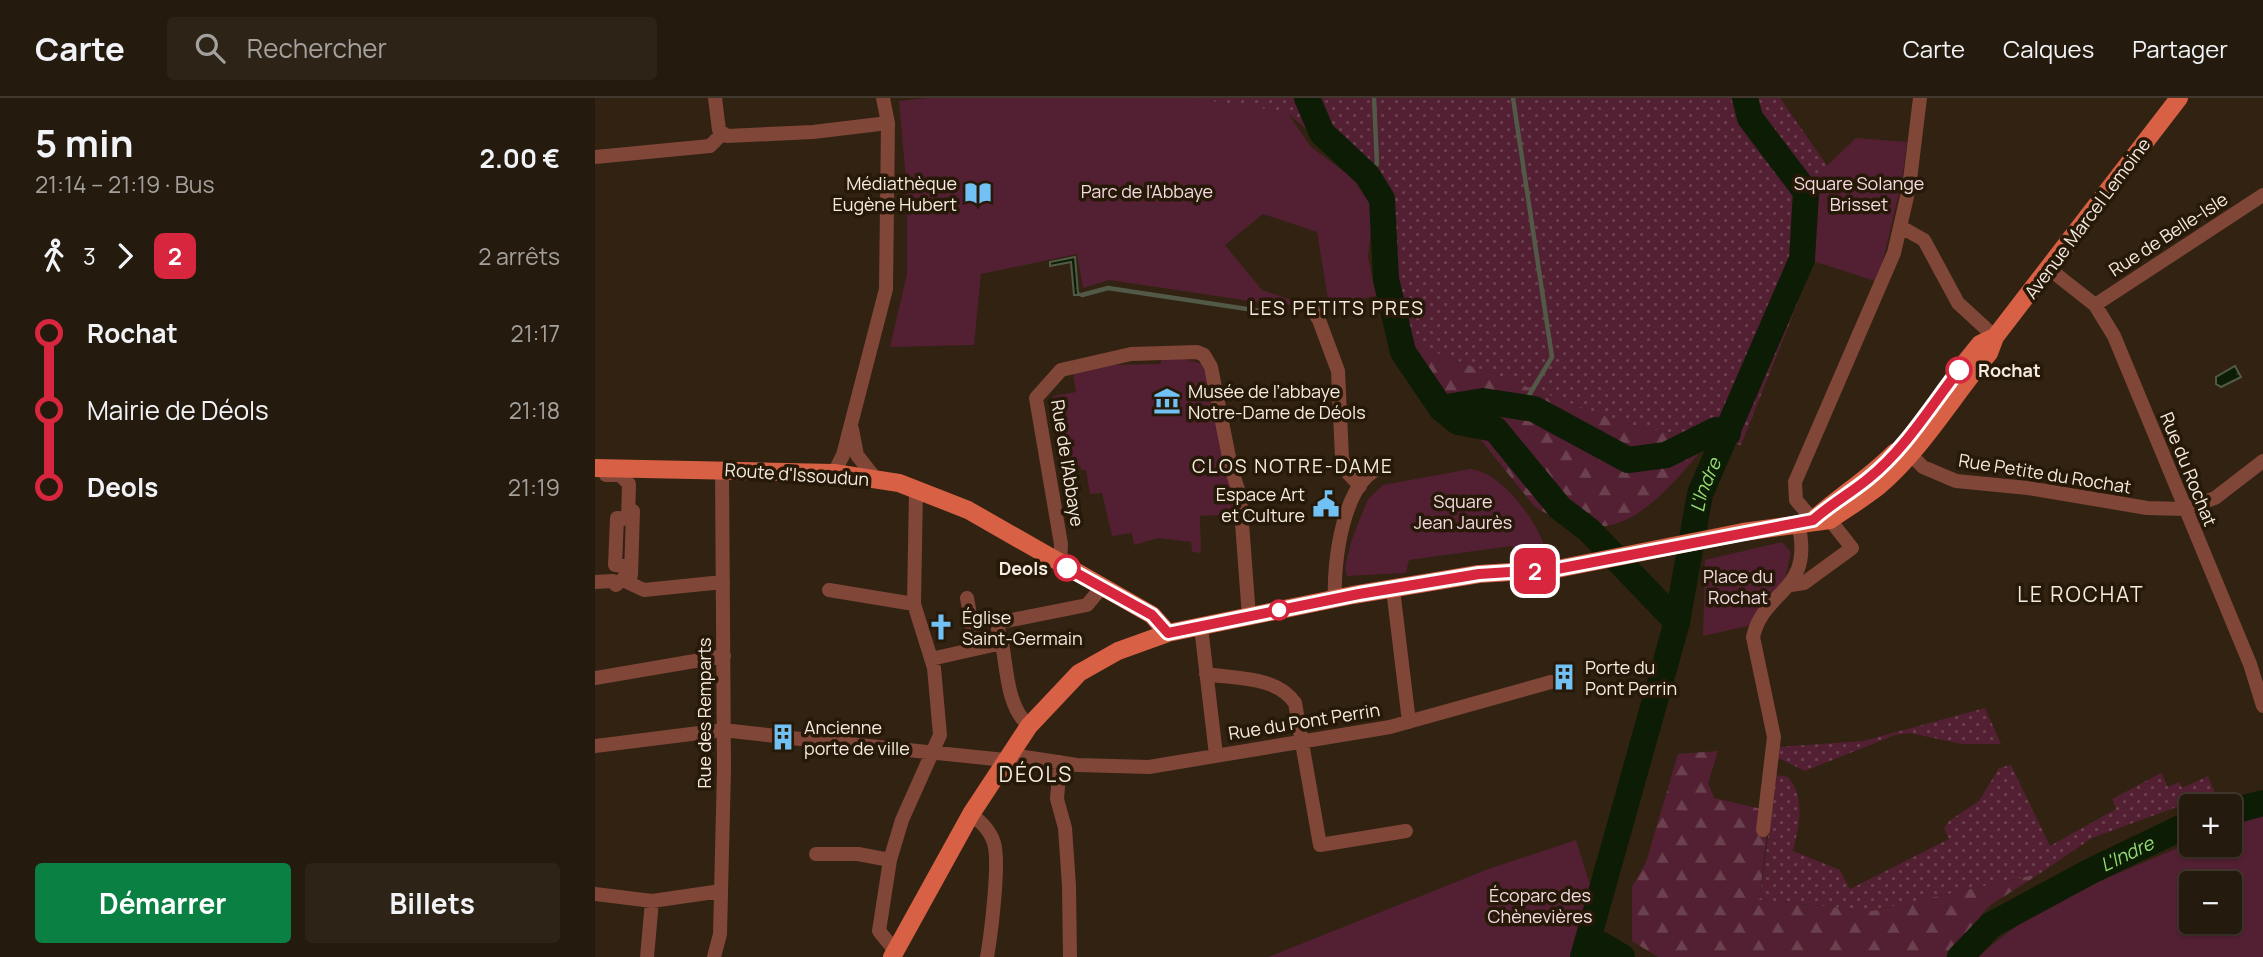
<!DOCTYPE html>
<html lang="fr">
<head>
<meta charset="utf-8">
<style>
	:root { --surface:#251a0e; --page:#2d2317; --text:#f1f3f6; --muted:#a3a19e; --line:#42382e; --accent:#0b8043 }
	body { margin:0; font-family:Manrope,sans-serif; background:var(--page); color:var(--text); height:100vh; display:flex; flex-direction:column; font-size:26px; white-space:nowrap }
	* { box-sizing:border-box; margin:0 }
	p { font-size:23px; color:var(--muted) }
	.icon { flex:none; width:38px; height:38px; fill:none; stroke:currentColor; stroke-width:2; stroke-linecap:round; stroke-linejoin:round }
	.map { position:relative; flex:1; overflow:hidden }
	.panel { display:flex; flex-direction:column; background:var(--surface); width:595px }
	.panel>* { flex:none }
	.badge { padding:0 14px; border-radius:10px; font-size:24px; line-height:46px }
	.controls { position:absolute; left:1584px; top:696px; display:grid; gap:14px }
	.controls a { display:grid; place-items:center; width:63px; height:63px; border-radius:7px; background:var(--surface); box-shadow:0 2px 5px #0004,0 0 0 2px var(--line); font-size:35px }
	.map>.badge { position:absolute; translate:-50% -50%; box-shadow:0 0 0 4px #fff }
	.legs { display:flex; align-items:center; gap:10px; height:77px; padding:0 35px; font-size:23px }
	.legs p { margin-inline-start:auto }
	.overview { display:flex; align-items:center; justify-content:space-between; height:119px; padding:0 35px }
	h1 { font-size:38px; font-weight:700; line-height:52px }
	.cta { display:flex; gap:14px; margin-top:auto; padding:14px 35px }
	.cta a { flex:1; height:80px; border-radius:7px; background:var(--accent); color:#fff; font-size:28px; font-weight:700; line-height:80px; text-align:center }
	.cta a+a { background:var(--page); color:var(--text) }
	ul { padding:0 35px; list-style:none }
	li { display:flex; align-items:center; gap:24px; height:77px; font-size:26px }
	li i { display:grid; place-items:center; width:10px; height:100%; margin:0 9px; background:currentColor }
	li i::after { content:''; width:18px; height:18px; margin:-9px; border:5px solid; border-radius:50%; background:var(--surface) }
	li p { margin-inline-start:auto }
	li:first-child i { background:linear-gradient(#0000 50%,currentColor 0) }
	li:last-child i { background:linear-gradient(currentColor 50%,#0000 0) }
	header { display:flex; align-items:center; gap:42px; box-sizing:border-box; height:98px; padding:0 35px; background:var(--surface); border-bottom:2px solid var(--line) }
	header strong { font-size:33px }
	nav { display:flex; gap:38px; margin-inline-start:auto; font-size:24px }
	.search { width:490px; height:63px; background:var(--page); display:flex; align-items:center; gap:18px; box-sizing:border-box; padding:0 24px; border-radius:7px; color:var(--muted); font-size:26px }
	main { display:flex; flex:1; min-height:0 }
	.map>svg:first-child { display:block }
	.grass { fill:url(#grass-dots) }
	.forest { fill:url(#forest-firs) }
	.green { fill:#522032; fill-rule:evenodd }
	.water { fill:url(#water-ripples); stroke:#525a47; stroke-width:2 }
	.lines { fill:none; stroke-linecap:round; stroke-linejoin:round }
	.stream { stroke:#525a47; stroke-width:4.5 }
	.river { stroke:#0c1c05; stroke-width:26 }
	.minor { stroke:#804638; stroke-width:14 }
	.major { stroke:#d76045; stroke-width:18 }
	.line-1-casing { stroke:#fff; stroke-width:16 }
	.line-1 { stroke:#d7263d; stroke-width:10 }
	.stop-1-dot { fill:#fff; stroke:#d7263d; stroke-width:3.5 }
	.labels { text-anchor:middle; dominant-baseline:central; stroke-width:7; stroke-linejoin:round; paint-order:stroke }
	.poi-label { font-size:18px; fill:#f5ebe1; stroke:#271908; text-anchor:start }
	.park-label { font-size:18px; fill:#f3d9e0; stroke:#271908 }
	.street-label { font-size:18px; fill:#f5ebe1; stroke:#271908 }
	.stop-label { font-size:18px; font-weight:bold; fill:#f5ebe1; stroke:#271908; text-anchor:start }
	.neighbourhood-label { font-size:19px; letter-spacing:2px; fill:#f5ebe1; stroke:#271908 }
	.water-label { font-size:19px; font-style:italic; fill:#95dc74; stroke:#271908 }
	.quarter-label { font-size:21px; letter-spacing:2px; fill:#f5ebe1; stroke:#271908 }
</style>
</head>
<body>
<header>
<strong>Carte</strong>
<div class="search"><svg class="icon" aria-label="search" viewBox="0 0 24 24"><circle cx="10" cy="10" r="6"/><path d="M15 15l6 6"/></svg>Rechercher</div>
<nav><a>Carte</a><a>Calques</a><a>Partager</a></nav>
</header>
<main>
<section class="panel">
<div class="overview"><div><h1>5 min</h1><p>21:14 – 21:19 · Bus</p></div><b>2.00 €</b></div>
<div class="legs"><svg class="icon" aria-label="walk" viewBox="0 0 24 24"><circle cx="13" cy="4" r="2"/><path d="M13 8l-2 6 4 7M11 14l-3 7M7 12l3-4h3l4 4"/></svg>3<svg class="icon" aria-label="forward" viewBox="0 0 24 24"><path d="M9 5l7 7-7 7"/></svg><b class="badge" style="background:#d7263d;color:#fff">2</b><p>2 arrêts</p></div>
<ul>
<li><i style="color:#d7263d"></i><b>Rochat</b><p>21:17</p></li>
<li><i style="color:#d7263d"></i><span>Mairie de Déols</span><p>21:18</p></li>
<li><i style="color:#d7263d"></i><b>Deols</b><p>21:19</p></li>
</ul>
<div class="cta"><a>Démarrer</a><a>Billets</a></div>
</section>
<div class="map">
<svg width="1668" height="859" viewBox="0 0 1668 859">
	<defs>
		<pattern id="grass-dots" width="8" height="8" patternUnits="userSpaceOnUse" patternTransform="scale(1.75)"><rect width="8" height="8" fill="#522032"/><path d="M2 2h.1M6 6h.1" fill="none" stroke="#6c414f" stroke-width="1.8" stroke-linecap="round"/></pattern>
		<pattern id="forest-firs" width="22" height="20" patternUnits="userSpaceOnUse" patternTransform="scale(1.75)"><rect width="22" height="20" fill="#522032"/><path d="M5 1l3.5 6h-7zM16 11l3.5 6h-7z" fill="#6c414f"/></pattern>
		<pattern id="water-ripples" width="26" height="14" patternUnits="userSpaceOnUse" patternTransform="scale(1.75)"><rect width="26" height="14" fill="#0c1c05"/><path d="M2 4q2-2 4 0t4 0M15 11q2-2 4 0t4 0" fill="none" stroke="#303d29"/></pattern>
	</defs>
	<rect width="100%" height="100%" fill="#312212"/>
	<!-- grass -->
	<path class="grass" d="M595 0H1185L1233 69 1227 144 1146 347 1034 327 836 253 796 230 792 98 692 15Z
		M1390 610 1406 646H1367L1315 635 1300 637 1210 673 1181 659 1183 649 1268 643Z
		M1416 667 1455 748 1521 711 1517 701 1566 675 1573 689 1584 684 1587 690 1613 678 1620 695 1497 740 1444 776 1277 813 1164 802 1182 677 1193 679C1211 701 1204 727 1198 753L1245 772 1255 791 1354 741 1349 730 1354 723 1384 703 1404 670Z"/>
	<!-- forest -->
	<path class="forest" d="M796 230 836 253 1034 327 1116 342C1064 400 1022 463 939 408Z
		M1123 653 1113 685 1119 700 1175 713 1164 802 1277 813 1444 776 1394 808 1351 859H1063L1037 843V789L1051 764 1083 656Z"/>
	<!-- green -->
	<path class="green" d="M332 0H595L692 14 716 49 762 83 779 105 773 159 781 198 734 207 722 134 668 116 630 147 667 192 708 206 682 207 514 182 488 190 482 156 386 176 379 247 295 249 312 176V95L304 3Z
		M1261 40 1312 44 1307 83 1283 184 1215 162 1226 90 1224 75Z
		M566 260H587L607 266C626 311 635 367 639 416L605 418 606 455 597 454 596 444 563 440 539 447 537 435 517 438 507 395 495 396 491 372H486L485 367 468 370 458 298 481 294 478 275 515 267 566 266Z
		M875 371C907 374 942 423 951 452L925 456 916 448 814 462 811 475 752 478 750 469 757 441 773 401 788 387Z
		M1187 444 1196 454 1190 482 1157 527 1108 538 1110 462Z
		M1668 717V859H1384C1443 802 1523 777 1596 744V747H1634L1635 729ZM1596 786H1634V824H1596Z
		M981 742 1018 859H673L896 770Z"/>
	<!-- water -->
	<path class="water" d="M480 159 483 195 487 197H479L476 164 455 168V164Z
		M1640 268 1646 279 1626 289 1621 286V279Z"/>
	<g class="lines">
		<!-- stream -->
		<path class="stream" d="M918 0 957 259 927 309
			M772 77 782 66 779 0
			M487 197 513 190 685 216"/>
		<!-- river -->
		<g class="river">
			<path d="M712 0 727 35 772 77 787 101 791 181 808 254 846 310 863 324 900 331 965 410 994 432 1082 524"/>
			<path d="M846 310 888 303 939 311 1033 362 1071 357 1121 332 1133 335"/>
			<path d="M1634 714 1668 705"/>
			<path d="M995 840 1027 859"/>
			<path id="s1" d="M988 859 1082 524 1105 396 1207 161 1211 94 1155 20 1150 0"/>
			<path id="s2" d="M1365 859 1396 827 1496 773 1596 725"/>
		</g>
		<!-- minor -->
		<path class="minor" d="M120 0 124 32 132 38 218 34 293 25
			M0 59 115 48 127 36
			M1306 129 1329 142 1363 205 1400 239
			M1453 170 1500 207 1519 238 1655 566 1668 608
			M1500 207 1668 97
			M715 208 724 222 743 273 747 360 752 374 765 388
			M257 331 262 357 280 380
			M1314 355 1328 369 1361 383 1433 390 1552 410 1589 411 1620 400 1668 363
			M239 375 248 357 291 191 293 25 288 0
			M1218 422 1201 402 1200 384 1299 155 1314 90 1325 0
			M465 466 466 446 441 300 466 272 536 256 602 254 609 257 616 269 636 369 645 398 654 519
			M36 477 38 413
			M0 484 18 483 21 487 30 479 31 468 20 467 22 420 33 421 34 386 25 377H11
			M34 485 49 492 128 484
			M1196 487 1209 485 1257 450 1235 422
			M798 491 814 624
			M234 492 319 506
			M372 500 381 550
			M740 501C738 465 748 382 787 369
			M606 529 621 657
			M407 545C412 572 412 609 434 628
			M336 561 407 545 403 531 406 524 492 507 507 489
			M611 576C641 581 682 578 700 605L725 747 811 733
			M0 580 129 558
			M196 640 410 662
			M0 648 128 632 181 638
			M417 653 423 658 482 667 554 669 795 629 956 584
			M465 664 462 701 470 730 474 788 475 859
			M376 716C386 724 395 732 399 745 405 765 396 836 392 859
			M1168 732 1179 639 1158 539C1169 490 1220 495 1203 425
			M221 756H263L295 762
			M0 796 57 803 126 793
			M301 854 284 833 295 762 307 722 345 637 339 570 319 506 321 391
			M52 859 57 803
			M119 859 125 836 129 671 127 371"/>
		<!-- major -->
		<path class="major" d="M1360 277 1385 246 1400 239
			M0 370 239 375 304 385 373 412 557 517 573 535
			M1218 422C1245 398 1274 380 1300 354
			M297 859 376 716 434 628 484 575 523 553 573 535 758 497 884 476 962 471 1148 434 1235 422C1251 411 1269 400 1284 388 1327 351 1358 298 1394 255L1400 239 1584 0"/>
	</g>
	<g class="lines">
		<!-- line-1 casing -->
		<g class="line-1-casing">
			<path id="line-1" d="M472 470 557 517 573 535 764 496 884 476 962 471 1218 422C1236 406 1256 395 1274 380 1310 351 1336 308 1364 272"/>
		</g>
		<!-- line-1 -->
		<use href="#line-1" class="line-1"/>
	</g>
	<!-- icons -->
	<defs>
		<g id="library-bare" transform="scale(2.1)"><path d="M-6-4Q-3-5.5-.7-3.5V5Q-3 3-6 4ZM6-4Q3-5.5 .7-3.5V5Q3 3 6 4Z" fill="#72c1f5" stroke="#271908" stroke-width="2.5" paint-order="stroke"/></g>
		<g id="museum-bare" transform="scale(2.1)"><path d="M0-6L6-3V-2H-6V-3ZM-5-1h2V3h-2ZM-1-1h2V3h-2ZM3-1h2V3H3ZM-6 4H6V6H-6Z" fill="#72c1f5" stroke="#271908" stroke-width="2.5" paint-order="stroke"/></g>
		<g id="civic-bare" transform="scale(2.1)"><path d="M-.6-6.5H3V-4.5H.6V-3L4-1V1h2V6H-6V1h2V-1L-.6-3ZM-1.2 2.5V6h2.4V2.5Z" fill="#72c1f5" stroke="#271908" stroke-width="2.5" paint-order="stroke"/></g>
		<g id="church-bare" transform="scale(2.1)"><path d="M-1.2-6h2.4v3.5h3.3v2.4h-3.3V6h-2.4V-.1h-3.3v-2.4h3.3Z" fill="#72c1f5" stroke="#271908" stroke-width="2.5" paint-order="stroke"/></g>
		<g id="building-bare" transform="scale(2.1)"><path d="M-4-6H4V6H1V3H-1V6H-4ZM-2.5-4.3h1.7v1.8h-1.7ZM.8-4.3h1.7v1.8H.8ZM-2.5-1h1.7V.8h-1.7ZM.8-1h1.7V.8H.8Z" fill="#72c1f5" stroke="#271908" stroke-width="2.5" paint-order="stroke"/></g>
	</defs>
	<g fill-rule="evenodd">
		<use href="#library-bare" x="383" y="95"/>
		<use href="#museum-bare" x="572" y="303"/>
		<use href="#civic-bare" x="731" y="406"/>
		<use href="#church-bare" x="346" y="529"/>
		<use href="#building-bare" x="969" y="579"/>
		<use href="#building-bare" x="188" y="639"/>
	</g>
	<!-- markers -->
	<g class="stop-1-dot">
		<circle cx="1364" cy="272" r="12"/>
		<circle cx="472" cy="470" r="12"/>
		<circle cx="684" cy="512" r="9"/>
	</g>
	<g class="labels">
		<!-- poi labels -->
		<g class="poi-label">
			<text x="362" y="85" text-anchor="end">Médiathèque<tspan x="362" dy="21">Eugène Hubert</tspan></text>
			<text x="593" y="293">Musée de l’abbaye<tspan x="593" dy="21">Notre-Dame de Déols</tspan></text>
			<text x="710" y="396" text-anchor="end">Espace Art<tspan x="710" dy="21">et Culture</tspan></text>
			<text x="367" y="519">Église<tspan x="367" dy="21">Saint-Germain</tspan></text>
			<text x="990" y="569">Porte du<tspan x="990" dy="21">Pont Perrin</tspan></text>
			<text x="209" y="629">Ancienne<tspan x="209" dy="21">porte de ville</tspan></text>
		</g>
		<!-- park labels -->
		<g class="park-label">
			<text x="1264" y="85">Square Solange<tspan x="1264" dy="21">Brisset</tspan></text>
			<text x="552" y="93">Parc de l'Abbaye</text>
			<text x="868" y="403">Square<tspan x="868" dy="21">Jean Jaurès</tspan></text>
			<text x="1143" y="478">Place du<tspan x="1143" dy="21">Rochat</tspan></text>
			<text x="945" y="797">Écoparc des<tspan x="945" dy="21">Chènevières</tspan></text>
		</g>
		<!-- street labels -->
		<g class="street-label">
			<text transform="translate(1492 120) rotate(-53)">Avenue Marcel Lemoine</text>
			<text transform="translate(1573 136) rotate(-33)">Rue de Belle-Isle</text>
			<text transform="translate(473 365) rotate(81)">Rue de l'Abbaye</text>
			<text transform="translate(1594 371) rotate(68)">Rue du Rochat</text>
			<text transform="translate(1450 375) rotate(9)">Rue Petite du Rochat</text>
			<text transform="translate(202 376) rotate(4)">Route d'Issoudun</text>
			<text transform="translate(109 615) rotate(-90)">Rue des Remparts</text>
			<text transform="translate(709 623) rotate(-9)">Rue du Pont Perrin</text>
		</g>
		<!-- stop labels -->
		<g class="stop-label">
			<text x="1383" y="272">Rochat</text>
			<text x="453" y="470" text-anchor="end">Deols</text>
		</g>
		<!-- neighbourhood labels -->
		<g class="neighbourhood-label">
			<text x="742" y="210">LES PETITS PRES</text>
			<text x="698" y="368">CLOS NOTRE-DAME</text>
		</g>
		<!-- water labels -->
		<g class="water-label">
			<text stroke="none"><textPath href="#s1" startOffset="488">L'Indre</textPath></text>
			<text stroke="none"><textPath href="#s2" startOffset="198">L'Indre</textPath></text>
		</g>
		<!-- quarter labels -->
		<g class="quarter-label">
			<text x="1486" y="496">LE ROCHAT</text>
			<text x="441" y="676">DÉOLS</text>
		</g>
	</g>
</svg>
<div class="controls">
<a>+</a>
<a>−</a>
</div>
<b class="badge" style="left:940px;top:473px;background:#d7263d;color:#fff">2</b>
</div>
</main>
</body>
</html>
